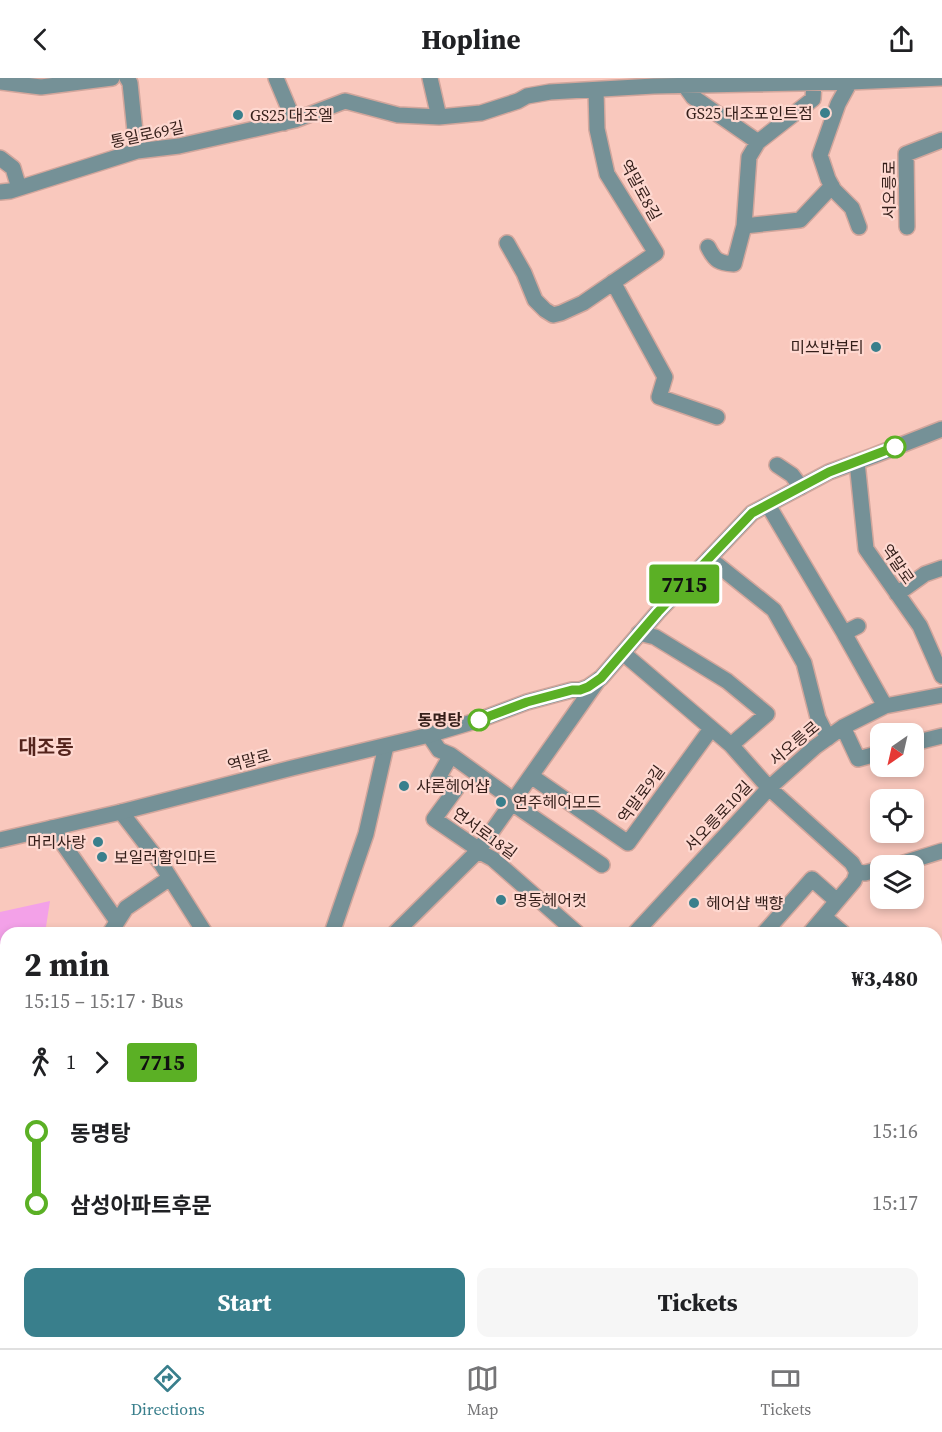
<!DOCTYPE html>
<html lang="en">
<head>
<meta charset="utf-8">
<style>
	:root { --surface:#fff; --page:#f6f6f6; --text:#202124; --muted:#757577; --line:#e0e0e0; --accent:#397f8c }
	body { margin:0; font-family:"Source Serif 4","Noto Sans KR",serif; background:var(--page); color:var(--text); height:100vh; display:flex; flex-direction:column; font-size:22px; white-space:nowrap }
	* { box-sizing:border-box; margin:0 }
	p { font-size:20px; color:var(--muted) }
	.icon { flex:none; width:33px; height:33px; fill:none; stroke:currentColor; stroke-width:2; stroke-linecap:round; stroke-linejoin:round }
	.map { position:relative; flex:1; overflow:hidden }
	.details { position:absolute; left:0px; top:849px; width:942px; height:422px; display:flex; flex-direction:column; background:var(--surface); border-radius:18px 18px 0 0; box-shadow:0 3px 9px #0003 }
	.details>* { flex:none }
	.badge { padding:0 12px; border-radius:4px; font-size:21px; line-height:39px }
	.needle { width:39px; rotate:214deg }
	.tools { position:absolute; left:870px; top:645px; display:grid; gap:12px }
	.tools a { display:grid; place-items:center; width:54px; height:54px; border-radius:12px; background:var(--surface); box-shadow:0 3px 9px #0003; font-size:30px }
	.map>.badge { position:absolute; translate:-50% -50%; box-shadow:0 0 0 3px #fff }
	.legs { display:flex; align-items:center; gap:9px; height:66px; padding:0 24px; font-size:20px }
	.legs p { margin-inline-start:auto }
	.headline { display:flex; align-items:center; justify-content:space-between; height:102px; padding:0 24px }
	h1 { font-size:33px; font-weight:700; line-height:45px }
	.action { display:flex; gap:12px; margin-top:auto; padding:12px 24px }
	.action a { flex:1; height:69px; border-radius:12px; background:var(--accent); color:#fff; font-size:24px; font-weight:700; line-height:69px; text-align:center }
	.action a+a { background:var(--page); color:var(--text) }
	ul { padding:0 24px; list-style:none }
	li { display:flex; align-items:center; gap:21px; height:72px; font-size:22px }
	li i { display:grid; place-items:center; width:9px; height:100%; margin:0 8px; background:currentColor }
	li i::after { content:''; width:15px; height:15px; margin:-8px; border:4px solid; border-radius:50%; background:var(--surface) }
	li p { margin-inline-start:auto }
	li:first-child i { background:linear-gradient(#0000 50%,currentColor 0) }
	li:last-child i { background:linear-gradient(currentColor 50%,#0000 0) }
	header { display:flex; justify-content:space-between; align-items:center; height:78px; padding:0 24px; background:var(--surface); font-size:27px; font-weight:700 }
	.tab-bar { display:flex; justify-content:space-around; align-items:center; height:84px; border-top:2px solid var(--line); background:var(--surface); font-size:16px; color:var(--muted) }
	.tab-bar a { display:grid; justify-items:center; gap:3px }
	.tab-bar .active { color:var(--accent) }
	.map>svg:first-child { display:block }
	.green { fill:#f3a1e8 }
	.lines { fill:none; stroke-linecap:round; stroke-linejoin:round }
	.minor-casing { stroke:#d2a69c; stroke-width:18 }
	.tertiary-casing { stroke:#d2a69c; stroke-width:18 }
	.minor { stroke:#759197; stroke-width:15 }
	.tertiary { stroke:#759197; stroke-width:15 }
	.line-1-casing { stroke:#fff; stroke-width:14 }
	.line-1 { stroke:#5bb025; stroke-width:9 }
	.poi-dot { fill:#397f8c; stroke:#fed8d0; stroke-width:2 }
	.stop-1-dot { fill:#fff; stroke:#5bb025; stroke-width:3 }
	.labels { text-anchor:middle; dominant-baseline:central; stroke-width:4.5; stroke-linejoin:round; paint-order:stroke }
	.poi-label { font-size:16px; fill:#341e19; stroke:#fed8d0; text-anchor:start }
	.street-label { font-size:16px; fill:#341e19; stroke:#fed8d0 }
	.stop-label { font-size:16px; font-weight:bold; fill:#341e19; stroke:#fed8d0; text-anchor:end }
	.quarter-label { font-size:20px; font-weight:bold; fill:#54241c; stroke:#fed8d0 }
</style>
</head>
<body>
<header><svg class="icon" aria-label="back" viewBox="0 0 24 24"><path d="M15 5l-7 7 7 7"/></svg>Hopline<svg class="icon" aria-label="share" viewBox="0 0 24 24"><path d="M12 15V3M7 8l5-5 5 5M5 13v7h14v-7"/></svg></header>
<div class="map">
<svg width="942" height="1270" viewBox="0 0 942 1270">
	<rect width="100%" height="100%" fill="#f9c8bd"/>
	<!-- green -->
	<path class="green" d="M50 823 45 855H6V950L0 955V834Z"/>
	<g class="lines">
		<!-- minor casing -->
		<g class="minor-casing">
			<path id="minor" d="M127 0 130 5 137 73
				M276 0 289 31 284 45
				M430 0 439 39
				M849 0 850 4 838 26 820 77 828 101 834 112 852 130 859 149
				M0 4 41 9 112 0
				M685 8 693 19 758 64
				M0 80 13 90 19 110
				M0 114 10 113 137 73 179 68 295 42 345 23 398 37 439 39 481 35 518 23 527 18 550 14 654 8 850 4 942 0
				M744 148 800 142 832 108
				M907 149 906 76 942 62
				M507 165 524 195 535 222 545 232 553 237 561 235 583 225 656 175 607 96 597 51 596 12
				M708 169C715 183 719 185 734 186L744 148 749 79 758 64 813 21 814 4
				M613 204 665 299 659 319 717 339
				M857 384 866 471 920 548 942 598
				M777 387 792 397 801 409
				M768 427 844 555 858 548
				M709 480 774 532 804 585 818 640 828 660
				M897 516 925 496 942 490
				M639 555 655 559 727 603 767 636 731 667
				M844 555 885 628
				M623 575 731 667 769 710 852 785 857 794 854 803 810 855
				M843 649 858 681 880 675
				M429 657 439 672 451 677 509 719 512 725 602 787
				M914 665 942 658
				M451 677 438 700 456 711 434 741 475 769 478 773 493 781 577 855
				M531 698 628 765 711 651
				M121 734 162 787 205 855
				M52 750 117 843
				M894 788 942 773
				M857 794 865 795 880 791
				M824 839 843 855
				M110 855 126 830 170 800
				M332 855 366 756 386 668
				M395 855 478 773 599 601
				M635 855 769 710 815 669 843 649 885 628 942 617
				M764 855 812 801 837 823
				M936 918 942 916
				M936 935 942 957
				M936 974 942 972
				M936 1046 942 1051
				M936 1101 942 1094
				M0 1167 6 1168
				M936 1173 942 1178
				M936 1225 942 1218
				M551 1264 557 1270
				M846 1264 852 1270
				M40 1270 41 1264
				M282 1270 283 1264
				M377 1270V1264
				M422 1270V1264
				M470 1270 471 1264
				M776 1270 781 1264
				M896 1270 901 1264"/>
		</g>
		<!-- tertiary casing -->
		<g class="tertiary-casing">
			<path id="tertiary" d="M0 762 121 734 292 690 429 657 479 642 527 624 572 612H580L588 609 601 600 658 534 752 435 829 394 873 378 942 351"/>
		</g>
		<!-- minor -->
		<use href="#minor" class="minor"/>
		<!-- tertiary -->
		<use href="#tertiary" class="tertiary"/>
	</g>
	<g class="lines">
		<!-- line-1 casing -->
		<g class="line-1-casing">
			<path id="line-1" d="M479 642 527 624 572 612H580L588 609 601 600 658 534 752 435 829 394 895 369"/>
		</g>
		<!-- line-1 -->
		<use href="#line-1" class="line-1"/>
	</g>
	<!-- markers -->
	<g class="poi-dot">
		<circle cx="825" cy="35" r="6"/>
		<circle cx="238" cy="37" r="6"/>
		<circle cx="876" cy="269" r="6"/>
		<circle cx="404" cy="708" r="6"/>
		<circle cx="501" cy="724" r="6"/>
		<circle cx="98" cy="764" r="6"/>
		<circle cx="102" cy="779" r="6"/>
		<circle cx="501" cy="822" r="6"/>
		<circle cx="694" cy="825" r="6"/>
	</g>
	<g class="stop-1-dot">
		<circle cx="895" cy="369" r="10"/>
		<circle cx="479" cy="642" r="10"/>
	</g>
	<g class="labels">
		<!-- poi labels -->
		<g class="poi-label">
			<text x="813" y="35" text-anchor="end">GS25 대조포인트점</text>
			<text x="250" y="37">GS25 대조엘</text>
			<text x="864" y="269" text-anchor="end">미쓰반뷰티</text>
			<text x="416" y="708">샤론헤어샵</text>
			<text x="513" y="724">연주헤어모드</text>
			<text x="86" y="764" text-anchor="end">머리사랑</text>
			<text x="114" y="779">보일러할인마트</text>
			<text x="513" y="822">명동헤어컷</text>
			<text x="706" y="825">헤어샵 백향</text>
		</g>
		<!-- street labels -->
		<g class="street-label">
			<text transform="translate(147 56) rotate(-12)">통일로69길</text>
			<text transform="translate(641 112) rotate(61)">역말로8길</text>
			<text transform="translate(889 112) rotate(-90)">서오릉로</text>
			<text transform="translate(898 486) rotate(55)">역말로</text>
			<text transform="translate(794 665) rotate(-40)">서오릉로</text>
			<text transform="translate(249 682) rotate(-15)">역말로</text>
			<text transform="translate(641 716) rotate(-54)">역말로9길</text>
			<text transform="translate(718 738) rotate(-47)">서오릉로10길</text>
			<text transform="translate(485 755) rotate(36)">연서로18길</text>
		</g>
		<!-- stop labels -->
		<g class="stop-label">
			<text x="462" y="642">동명탕</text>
		</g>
		<!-- quarter labels -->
		<g class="quarter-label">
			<text x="46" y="669">대조동</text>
		</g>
	</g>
</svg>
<div class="tools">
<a><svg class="needle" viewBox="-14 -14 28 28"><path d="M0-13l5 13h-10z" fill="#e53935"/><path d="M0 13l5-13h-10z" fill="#757577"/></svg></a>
<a><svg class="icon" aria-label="locate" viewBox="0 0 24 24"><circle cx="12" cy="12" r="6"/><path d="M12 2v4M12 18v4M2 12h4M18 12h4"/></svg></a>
<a><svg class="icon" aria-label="layers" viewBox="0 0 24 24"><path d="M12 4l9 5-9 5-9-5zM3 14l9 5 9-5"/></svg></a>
</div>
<b class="badge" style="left:684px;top:506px;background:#5bb025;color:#111">7715</b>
<section class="details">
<div class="headline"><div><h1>2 min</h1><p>15:15 – 15:17 · Bus</p></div><b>₩3,480</b></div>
<div class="legs"><svg class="icon" aria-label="walk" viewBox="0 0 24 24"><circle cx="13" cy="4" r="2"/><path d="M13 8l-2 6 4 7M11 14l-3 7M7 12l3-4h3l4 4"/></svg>1<svg class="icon" aria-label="forward" viewBox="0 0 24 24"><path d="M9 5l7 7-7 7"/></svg><b class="badge" style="background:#5bb025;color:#111">7715</b></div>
<ul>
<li><i style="color:#5bb025"></i><b>동명탕</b><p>15:16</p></li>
<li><i style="color:#5bb025"></i><b>삼성아파트후문</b><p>15:17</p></li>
</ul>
<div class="action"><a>Start</a><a>Tickets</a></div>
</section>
</div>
<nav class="tab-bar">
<a class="active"><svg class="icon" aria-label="directions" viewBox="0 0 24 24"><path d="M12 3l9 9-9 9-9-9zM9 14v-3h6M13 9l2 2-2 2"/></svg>Directions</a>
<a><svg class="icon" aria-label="map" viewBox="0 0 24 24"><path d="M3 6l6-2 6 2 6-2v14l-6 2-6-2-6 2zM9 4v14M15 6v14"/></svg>Map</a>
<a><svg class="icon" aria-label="tickets" viewBox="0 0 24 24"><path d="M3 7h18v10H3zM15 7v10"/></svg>Tickets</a>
</nav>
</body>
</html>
